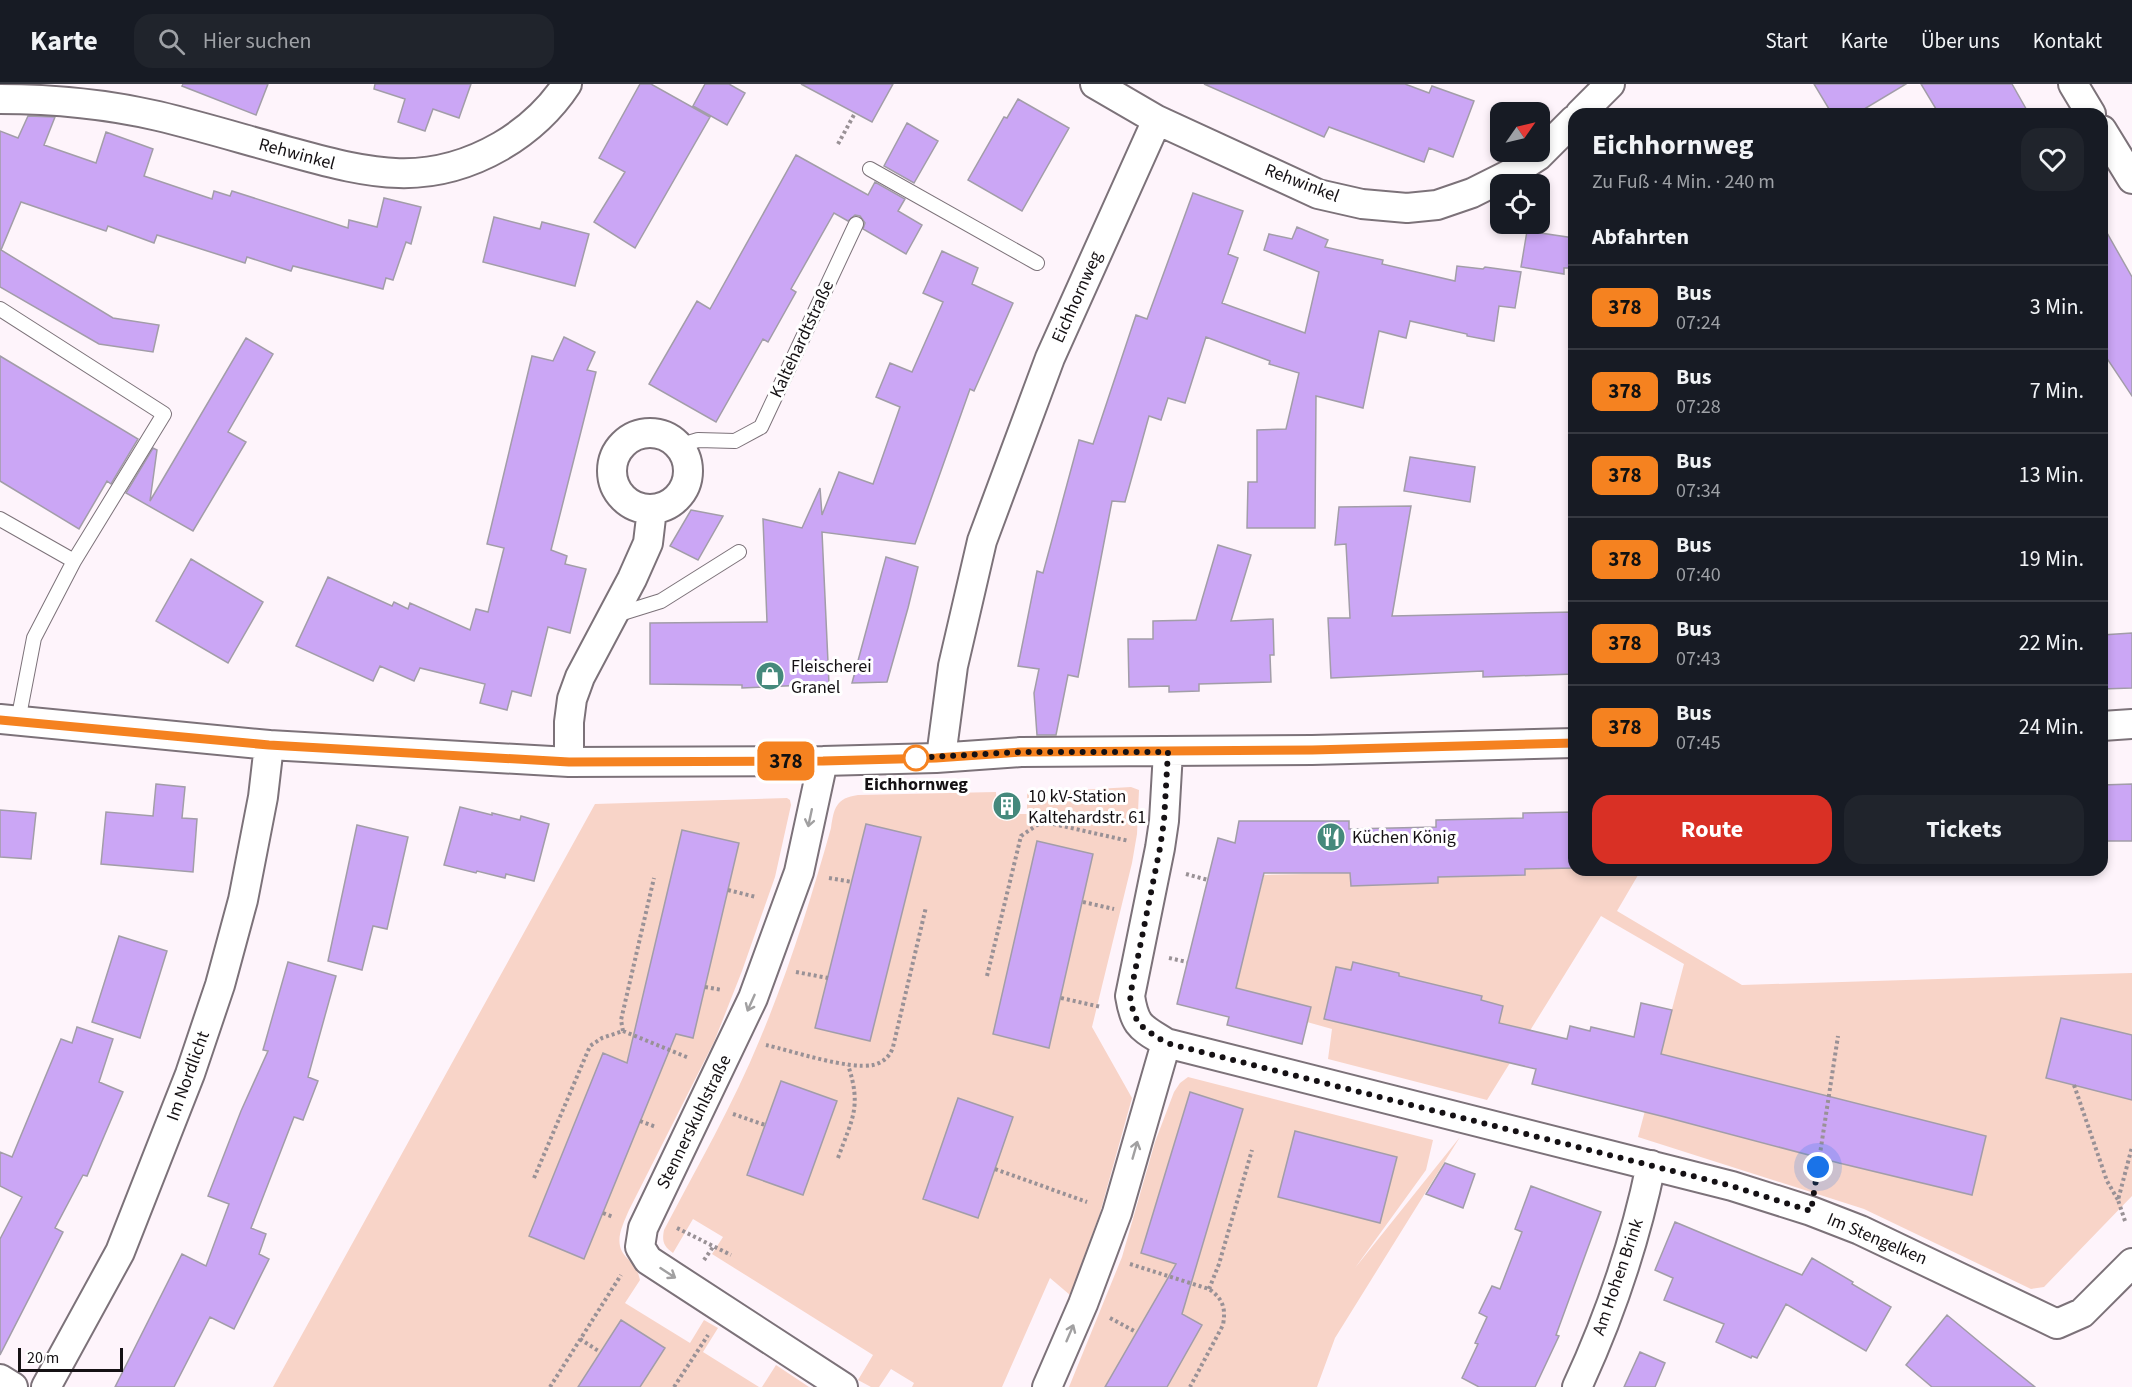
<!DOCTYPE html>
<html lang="de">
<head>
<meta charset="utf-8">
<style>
	:root { --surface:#171b24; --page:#20242c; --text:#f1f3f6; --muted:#9ea1a6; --line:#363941; --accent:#d93025 }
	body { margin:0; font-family:"Source Sans 3",sans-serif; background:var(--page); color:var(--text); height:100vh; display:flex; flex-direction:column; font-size:22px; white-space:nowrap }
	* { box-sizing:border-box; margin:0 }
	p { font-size:20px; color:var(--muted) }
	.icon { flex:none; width:33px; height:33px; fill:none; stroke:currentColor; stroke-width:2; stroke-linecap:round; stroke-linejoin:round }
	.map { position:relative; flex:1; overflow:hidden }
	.side { position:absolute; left:1568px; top:24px; width:540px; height:768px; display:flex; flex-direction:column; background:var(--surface); border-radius:18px; box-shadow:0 3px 9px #0003 }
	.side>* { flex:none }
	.badge { padding:0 12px; border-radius:9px; font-size:21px; line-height:39px }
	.needle { width:39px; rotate:56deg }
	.buttons { position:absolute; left:1490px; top:18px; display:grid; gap:12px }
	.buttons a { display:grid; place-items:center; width:60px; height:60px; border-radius:12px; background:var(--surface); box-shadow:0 3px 9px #0003; font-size:30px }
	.scale { position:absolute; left:18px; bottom:15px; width:105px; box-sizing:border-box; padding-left:6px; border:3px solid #151114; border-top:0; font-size:16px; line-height:21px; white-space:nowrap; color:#151114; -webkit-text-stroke:4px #fff; paint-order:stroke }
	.you { position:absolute; width:30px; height:30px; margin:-15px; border:4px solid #fff; border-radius:50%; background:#1a73e8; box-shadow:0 0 0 9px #1a73e833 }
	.map>.badge { position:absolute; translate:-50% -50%; box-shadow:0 0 0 3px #fff }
	h2 { padding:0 24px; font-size:22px; line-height:54px }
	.round { display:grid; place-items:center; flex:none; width:63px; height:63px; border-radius:18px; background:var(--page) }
	.overview { display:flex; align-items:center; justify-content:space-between; height:102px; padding:0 24px }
	h1 { font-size:28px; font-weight:700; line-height:45px }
	.primary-button { display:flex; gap:12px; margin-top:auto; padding:12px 24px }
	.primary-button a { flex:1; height:69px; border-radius:18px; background:var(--accent); color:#fff; font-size:24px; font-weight:700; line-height:69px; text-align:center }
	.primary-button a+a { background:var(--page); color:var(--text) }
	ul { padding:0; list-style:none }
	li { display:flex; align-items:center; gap:18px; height:84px; padding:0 24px; border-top:2px solid var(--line) }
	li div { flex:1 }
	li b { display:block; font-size:22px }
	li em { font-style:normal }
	li .badge { min-width:66px; font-weight:700; text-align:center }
	header { display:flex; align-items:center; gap:36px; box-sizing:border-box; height:84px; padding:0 30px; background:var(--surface); border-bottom:2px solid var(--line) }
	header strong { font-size:28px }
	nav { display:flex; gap:33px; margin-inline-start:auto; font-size:21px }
	.search { width:420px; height:54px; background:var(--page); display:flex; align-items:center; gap:15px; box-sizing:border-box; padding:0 21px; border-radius:18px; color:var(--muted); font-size:22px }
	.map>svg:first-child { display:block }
	.green { fill:#f8d4c8 }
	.building { fill:#cba6f5; stroke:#a29da8; stroke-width:1.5 }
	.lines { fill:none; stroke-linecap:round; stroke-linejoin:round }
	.lane-casing { stroke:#7c7279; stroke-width:16 }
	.street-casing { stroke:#7c7279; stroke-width:32 }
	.path { stroke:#999196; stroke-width:4; stroke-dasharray:3 3; stroke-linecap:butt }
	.lane { stroke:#fff; stroke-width:14 }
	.street { stroke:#fff; stroke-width:28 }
	.oneway { stroke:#a1a0a1 }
	.line-casing { stroke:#fff; stroke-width:14 }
	.line { stroke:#f58220; stroke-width:9 }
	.walk { stroke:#151114; stroke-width:6; stroke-dasharray:0 10.8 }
	.stop-dot { fill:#fff; stroke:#f58220; stroke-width:3 }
	.labels { text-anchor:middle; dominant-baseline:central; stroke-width:6; stroke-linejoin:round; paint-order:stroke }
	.street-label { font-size:18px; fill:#151114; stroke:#fff }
	.poi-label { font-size:18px; fill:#151114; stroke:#fff; text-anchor:start }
	.stop-label { font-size:18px; font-weight:bold; fill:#151114; stroke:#fff }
</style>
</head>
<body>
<header>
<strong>Karte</strong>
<div class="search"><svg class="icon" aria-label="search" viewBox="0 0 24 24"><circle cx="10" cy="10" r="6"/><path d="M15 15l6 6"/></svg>Hier suchen</div>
<nav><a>Start</a><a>Karte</a><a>Über uns</a><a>Kontakt</a></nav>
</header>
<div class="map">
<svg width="2132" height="1303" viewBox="0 0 2132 1303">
	<rect width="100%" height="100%" fill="#fef4fb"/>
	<!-- green -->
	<path class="green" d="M1131 703 1139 706 1137 750 1132 779 1092 943 1132 1014 1100 1129 1070 1211 1050 1194 1002 1303H912L914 1299 891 1285 879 1303H871L858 1296 873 1271 712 1170 723 1153 693 1135 673 1169C663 1162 662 1157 664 1146 697 1083 733 1021 760 955 789 886 811 815 831 744 834 724 836 714 858 711L996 708 997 730H1027V709Z
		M787 714 790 716 791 721 775 793 742 887 714 958 629 1126C622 1143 612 1160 628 1175 636 1184 637 1184 640 1196L625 1219 690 1259 704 1236 718 1244 703 1268 759 1303H273L595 720Z
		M1573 784 1574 786H1641L1617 827 1742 901 2132 889V1112L2044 1203 2031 1205 1864 1125 1638 1053 1684 880 1601 832 1487 1016 1328 975 1332 945 1307 938 1311 923 1265 911 1234 910 1264 791 1350 789 1351 802 1438 799V793L1525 791V785Z
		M1188 993 1433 1056 1426 1086 1355 1184 1460 1053 1335 1254 1317 1303H1069L1122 1173 1155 1058 1174 1008 1180 999Z
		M776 1281 809 1303H762Z"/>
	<!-- building -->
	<path class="building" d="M183 0H268L256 31 182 2Z
		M375 0H471L459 34 433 25 425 47 398 38 405 15 374 5Z
		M640 0H651L710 33 635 164 594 138 625 88 599 74Z
		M705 0H729L745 9 727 41 693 22Z
		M801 0H893L872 38Z
		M1204 0H1405L1429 9 1432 2 1474 17 1453 73 1429 64 1424 78 1329 43 1324 53Z
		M1814 0H1906L1856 30H1832Z
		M1921 0H2012L2029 30H1939Z
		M1018 15 1069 44 1022 127 968 96 1004 33 1007 34Z
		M28 32 55 33 44 61 96 79 106 48 153 65 144 92 212 115 214 107 230 112 232 107 348 144 349 136 377 143 384 114 421 123 411 160 406 158 393 196 386 194 383 205 293 182 291 187 247 173 245 179 157 151 154 159 108 142 106 147 21 118 1 166 113 234 159 241 153 268 99 260 0 203V47L18 54Z
		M907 39 938 57 914 99 884 82Z
		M796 71 868 111 875 98 905 115 898 127 922 141 906 170 863 145 865 139 860 132 855 131 848 137 834 129 791 205 796 208 768 258 763 255 716 338 649 300 697 217 710 225Z
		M1193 109 1243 127 1228 170 1238 174 1222 219 1305 249 1319 188 1264 166 1269 150 1292 155 1297 143 1328 156 1325 163 1383 176 1382 180 1455 197 1457 182 1483 185 1485 183 1521 188 1515 224 1499 222 1494 257 1467 252V250L1410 237 1406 254 1379 247 1363 324 1316 312 1315 444H1247L1248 398H1257V346L1286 345 1299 289 1269 280 1270 277 1206 253 1185 319 1168 314 1161 336 1149 332 1125 418 1112 417 1078 593 1068 591 1056 651H1037L1034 609 1039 585 1018 582 1037 487 1043 489 1079 356 1093 360 1136 231 1147 235Z
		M494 133 540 145 542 138 589 150 575 202 483 178Z
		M2102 140 2132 193V312L2102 267Z
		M1527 147 1574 154V184H1564V190L1521 183Z
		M942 167 978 184 972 200 1013 219 974 307 970 305 915 460 822 448 829 600 742 604V601L650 600V539L767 538 763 435 802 444 820 404 822 431 839 388 873 400 900 323 876 313 890 279 912 288 943 218 923 209Z
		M564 253 595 268 587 286 596 288 551 466 567 472 565 480 586 485 570 549 548 543 531 612 512 607 507 626 480 619 485 600 420 584 414 597 380 582 373 597 296 562 328 493 392 522 394 518 408 525 410 519 470 546 476 525 488 528 504 464 487 460 532 272 553 277Z
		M246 254 273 270 228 348 246 358 193 447 126 409 153 364 157 366 150 417Z
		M0 272 138 355 111 400 107 397 79 445 0 397Z
		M1410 373 1475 383 1470 418 1404 407Z
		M1411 422 1392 532 1574 528V590L1483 593V587L1331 594 1328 534H1350L1346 460 1335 461 1339 423Z
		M691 426 723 432 698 476 670 462Z
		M1218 461 1251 471 1231 537 1273 535 1274 571H1270L1271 598 1199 600V607L1169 608V602L1129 603 1128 555H1153V537L1196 536Z
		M886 473 918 483 908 524 887 598 852 599Z
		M191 475 263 518 228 579 156 537Z
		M2132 549V604L2102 605V551Z
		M156 700 185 703 182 734 197 735 193 788 101 780 106 728 153 732Z
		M2132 700V757H2102V701Z
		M460 723 492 731V729L520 736 521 732 549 740 534 797 506 790 505 794 477 787 476 789 444 781Z
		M0 726 36 729 31 775 0 773Z
		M1574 728V784L1525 785V791L1438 793V799L1351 802 1350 789H1264L1236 904 1311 923 1302 960 1227 941 1229 933 1177 920 1218 754 1235 759 1239 737H1349V745L1436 743V736L1523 734V729Z
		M866 740 921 753 870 957 815 944Z
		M357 741 408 753 387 845 373 842 362 886 328 877Z
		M682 746 739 759 693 954 676 950 584 1175 529 1152 603 969 627 979Z
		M1037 757 1093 770 1049 964 993 950Z
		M119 852 167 867 140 954 92 938Z
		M288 878 336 892 308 993 318 997 303 1036 294 1033 251 1144 266 1150 259 1170 269 1175 234 1245 210 1233 174 1303H115L182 1170 206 1182 229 1120 208 1112 241 1027 268 967 263 966Z
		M1353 878 1399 889V892L1482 912 1481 916 1503 922 1499 939 1567 955 1570 942 1590 947 1591 943 1634 953 1641 919 1672 926 1661 970 1986 1052 1972 1111 1839 1079 1665 1033 1532 1000 1536 985 1324 935 1336 883 1351 886Z
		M2061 934 2132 951V1016L2046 994Z
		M77 943 113 955 99 998 123 1008 87 1092 83 1091 55 1144 63 1148 0 1271V1155L22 1113 0 1102V1068L12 1073 61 955 72 959Z
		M781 997 837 1017 803 1111 747 1091Z
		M1190 1008 1243 1025 1182 1230 1202 1241 1167 1303H1105L1176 1180 1141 1169Z
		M958 1014 1013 1033 978 1134 923 1115Z
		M1295 1047 1397 1073 1380 1139 1278 1113Z
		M1445 1079 1475 1090 1463 1124 1426 1110Z
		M1531 1102 1601 1128 1556 1251 1559 1252 1535 1303H1479L1462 1294 1478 1260 1475 1259 1487 1233 1479 1229 1492 1202 1500 1205 1522 1148 1515 1145Z
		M1675 1138 1802 1191 1812 1174 1853 1198 1852 1200 1891 1223 1866 1267 1786 1220 1757 1274 1752 1272 1751 1274 1716 1258 1724 1240 1664 1216 1673 1194 1655 1186Z
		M1947 1231 1983 1261 2035 1303H1932L1906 1281Z
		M621 1236 665 1264 640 1303H578Z
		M1640 1268 1665 1279 1655 1303H1624Z"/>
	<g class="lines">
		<!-- lane casing -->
		<g class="lane-casing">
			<path id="lane" d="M870 85 1037 179
				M0 225 164 330 74 477 34 554 18 637
				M678 362 698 356 735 357 761 343 856 140
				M0 435 74 477
				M616 531 661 517 739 468"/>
		</g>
		<!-- street casing -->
		<g class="street-casing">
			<path id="street" d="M1095 0 1157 36 1318 110 1362 120 1407 124 1437 121 1472 109 1510 90 1538 72 1574 36
				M2073 0 2091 30
				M0 15C54 15 106 20 158 32 204 43 249 57 294 69 371 90 428 104 501 62 528 46 550 26 567 0
				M1580 30 1610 0
				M2102 46 2132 95
				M612 387a38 38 0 1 1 76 0a38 38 0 1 1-76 0Z
				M0 635 269 661 569 678 823 677 936 674 1021 668 1312 666 1574 659
				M2102 642 2132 640
				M1168 668 1164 737 1160 764 1130 912C1135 943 1141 943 1166 959L1732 1102 1811 1127 1860 1146 2057 1240 2082 1229 2132 1179
				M941 673 953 582 982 457 1050 274 1157 36
				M823 677 799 788 753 914 643 1144 640 1163 648 1176 843 1303
				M569 678V638L572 615 580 593 632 495 648 459 652 425
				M0 1295 13 1303
				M46 1303 120 1168 190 990 220 901 243 816 263 713 269 661
				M1047 1303 1083 1220 1117 1129 1166 959
				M1577 1303C1610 1232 1635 1158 1651 1081"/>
		</g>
		<!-- path -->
		<path class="path" d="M838 60 855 29
			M1186 790 1208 796
			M829 794 852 798
			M728 806 756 813
			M1083 818 1114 825
			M1169 874 1187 878
			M796 888 828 894
			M987 892 1021 752 1037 741 1049 739 1129 757
			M705 903 722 906
			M1061 914 1101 923
			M623 947 621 936 654 794
			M766 961C792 967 849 986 873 981 882 979 890 973 893 963L926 823
			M2074 1001 2107 1097 2118 1116
			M733 1030 765 1041
			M640 1037 656 1043
			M838 1074C852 1035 862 1023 848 981
			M995 1085 1087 1118
			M534 1094 590 962 602 954 623 947 689 974
			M1816 1096 1838 952
			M603 1129 613 1133
			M2125 1137 2118 1116 2132 1063
			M677 1144 731 1171
			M704 1176 713 1163
			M1130 1180 1209 1205C1223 1215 1226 1224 1223 1241L1190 1303
			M1209 1205 1219 1180 1252 1066
			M1110 1234 1136 1248
			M580 1255 600 1268
			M550 1303 621 1191
			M674 1303 708 1251"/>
		<!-- lane -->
		<use href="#lane" class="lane"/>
		<!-- street -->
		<use href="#street" class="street"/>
	</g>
	<!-- one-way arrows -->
	<defs><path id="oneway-shaft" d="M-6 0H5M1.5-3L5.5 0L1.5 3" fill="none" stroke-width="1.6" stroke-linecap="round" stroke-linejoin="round" transform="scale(1.5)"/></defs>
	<g class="oneway">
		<use href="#oneway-shaft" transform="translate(810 734) rotate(102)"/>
		<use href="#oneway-shaft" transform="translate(751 919) rotate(114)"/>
		<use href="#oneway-shaft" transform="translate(1135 1066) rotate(-74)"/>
		<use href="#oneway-shaft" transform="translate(668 1189) rotate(33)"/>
		<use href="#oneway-shaft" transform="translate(1070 1249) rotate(-67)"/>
	</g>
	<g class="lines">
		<!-- line casing -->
		<g class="line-casing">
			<path id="line" d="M0 636 269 661 569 678 823 677 936 674 1021 668 1312 666 1574 659"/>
		</g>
		<!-- line -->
		<use href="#line" class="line"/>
		<!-- walk -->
		<path class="walk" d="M916 674H913L1021 668H1168L1164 737 1160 764 1130 912C1135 943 1141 942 1166 959L1732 1102 1811 1127 1818 1083"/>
	</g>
	<!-- icons -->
	<defs>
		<g id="shop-disc" transform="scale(1.5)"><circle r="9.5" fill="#45897c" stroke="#fff"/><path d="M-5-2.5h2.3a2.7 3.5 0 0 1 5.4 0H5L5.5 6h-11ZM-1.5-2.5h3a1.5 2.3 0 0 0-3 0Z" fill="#fff"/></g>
		<g id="building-disc" transform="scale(1.5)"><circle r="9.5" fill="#45897c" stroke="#fff"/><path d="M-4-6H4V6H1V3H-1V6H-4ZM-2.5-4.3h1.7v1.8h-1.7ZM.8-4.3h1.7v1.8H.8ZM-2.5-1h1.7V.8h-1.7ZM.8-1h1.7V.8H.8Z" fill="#fff"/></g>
		<g id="restaurant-disc" transform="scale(1.5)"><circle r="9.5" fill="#45897c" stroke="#fff"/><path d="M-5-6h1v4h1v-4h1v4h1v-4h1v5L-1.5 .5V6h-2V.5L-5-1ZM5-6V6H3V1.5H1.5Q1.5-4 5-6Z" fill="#fff"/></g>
	</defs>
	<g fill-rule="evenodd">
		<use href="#shop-disc" x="770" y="592"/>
		<use href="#building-disc" x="1007" y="722"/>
		<use href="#restaurant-disc" x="1331" y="753"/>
	</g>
	<!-- markers -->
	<circle class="stop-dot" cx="916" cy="674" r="12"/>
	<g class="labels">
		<!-- street labels -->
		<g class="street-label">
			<text transform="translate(297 70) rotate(15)">Rehwinkel</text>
			<text transform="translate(1302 99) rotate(21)">Rehwinkel</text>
			<text transform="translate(1077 213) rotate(-66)">Eichhornweg</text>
			<text transform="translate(802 255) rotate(-65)">Kaltehardtstraße</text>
			<text transform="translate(188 992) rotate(-70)">Im Nordlicht</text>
			<text transform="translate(694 1038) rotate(-64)">Stennerskuhlstraße</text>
			<text transform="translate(1877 1155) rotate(23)">Im Stengelken</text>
			<text transform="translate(1618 1193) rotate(-71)">Am Hohen Brink</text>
		</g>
		<!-- poi labels -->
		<g class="poi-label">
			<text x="791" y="582">Fleischerei<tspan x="791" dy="21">Granel</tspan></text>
			<text x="1028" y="712">10 kV-Station<tspan x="1028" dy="21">Kaltehardstr. 61</tspan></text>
			<text x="1352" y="753">Küchen König</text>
		</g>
		<!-- stop labels -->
		<g class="stop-label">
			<text x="916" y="700">Eichhornweg</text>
		</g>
	</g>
</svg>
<div class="buttons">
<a><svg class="needle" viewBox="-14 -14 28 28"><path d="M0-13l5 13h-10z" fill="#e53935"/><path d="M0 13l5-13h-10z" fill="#9ea1a6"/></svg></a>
<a><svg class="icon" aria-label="locate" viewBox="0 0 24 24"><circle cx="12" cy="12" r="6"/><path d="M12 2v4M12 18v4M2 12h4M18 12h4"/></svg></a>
</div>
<div class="scale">20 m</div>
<div class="you" style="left:1818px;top:1083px"></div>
<b class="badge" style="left:786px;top:677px;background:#f58220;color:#111">378</b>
<section class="side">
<div class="overview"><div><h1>Eichhornweg</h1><p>Zu Fuß · 4 Min. · 240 m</p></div><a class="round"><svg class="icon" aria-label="heart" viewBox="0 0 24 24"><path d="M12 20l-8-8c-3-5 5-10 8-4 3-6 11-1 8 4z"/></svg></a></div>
<h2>Abfahrten</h2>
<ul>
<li><span class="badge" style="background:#f58220;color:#111">378</span><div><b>Bus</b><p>07:24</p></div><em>3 Min.</em></li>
<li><span class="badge" style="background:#f58220;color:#111">378</span><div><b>Bus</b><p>07:28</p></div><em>7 Min.</em></li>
<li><span class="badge" style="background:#f58220;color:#111">378</span><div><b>Bus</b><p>07:34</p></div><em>13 Min.</em></li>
<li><span class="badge" style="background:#f58220;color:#111">378</span><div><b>Bus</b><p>07:40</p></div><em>19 Min.</em></li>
<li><span class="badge" style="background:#f58220;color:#111">378</span><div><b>Bus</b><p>07:43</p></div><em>22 Min.</em></li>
<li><span class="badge" style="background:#f58220;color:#111">378</span><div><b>Bus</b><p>07:45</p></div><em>24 Min.</em></li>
</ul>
<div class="primary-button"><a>Route</a><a>Tickets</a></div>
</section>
</div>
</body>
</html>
